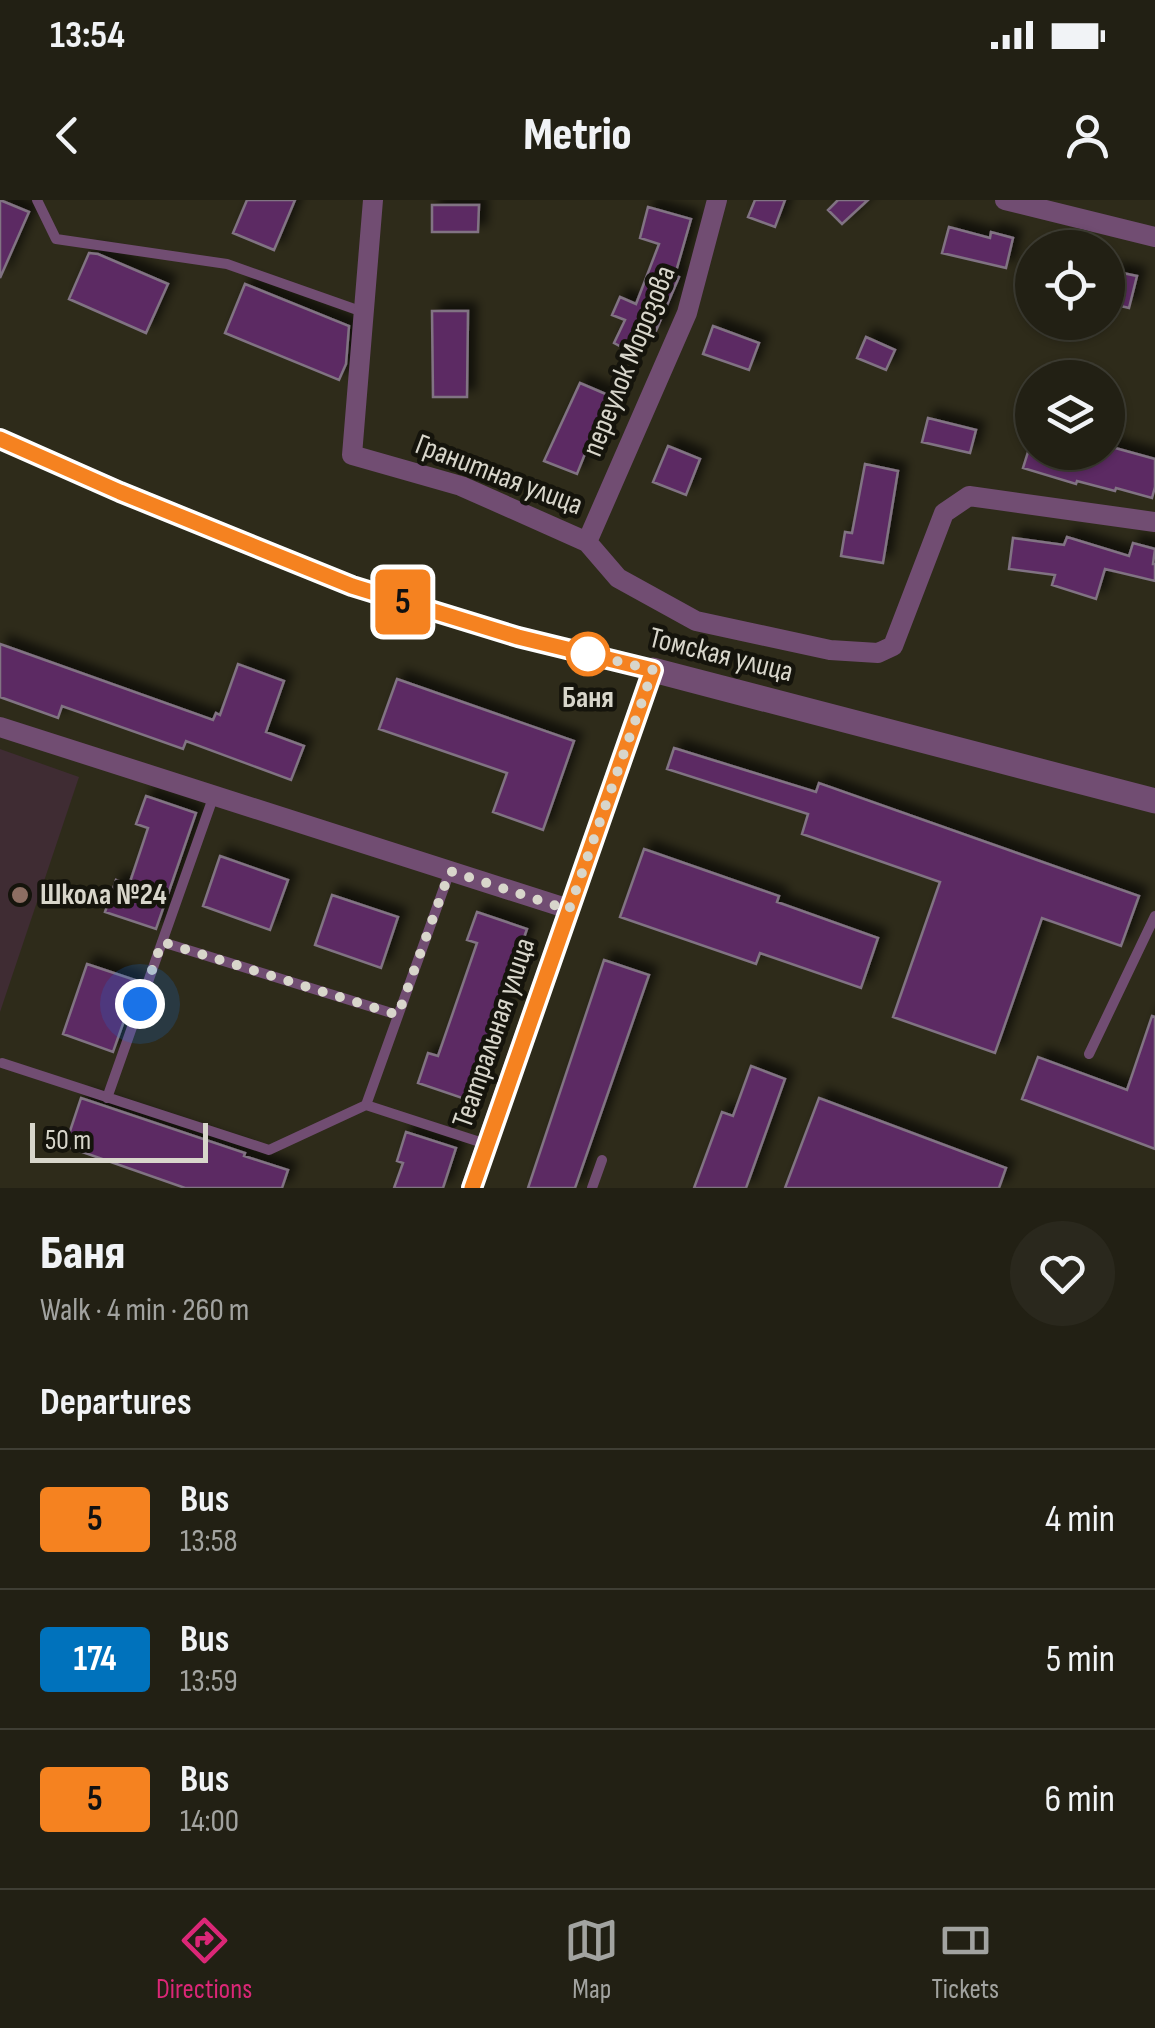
<!DOCTYPE html>
<html lang="en">
<head>
<meta charset="utf-8">
<style>
	:root { --surface:#222014; --page:#2a281d; --text:#f1f3f6; --muted:#a2a3a0; --line:#3f3e34; --accent:#db2777 }
	body { margin:0; font-family:"Sofia Sans Condensed",sans-serif; background:var(--page); color:var(--text); height:100vh; display:flex; flex-direction:column; font-size:38px; white-space:nowrap }
	* { box-sizing:border-box; margin:0 }
	p { font-size:32px; color:var(--muted) }
	.icon { flex:none; width:55px; height:55px; fill:none; stroke:currentColor; stroke-width:2; stroke-linecap:round; stroke-linejoin:round }
	.map { position:relative; height:988px; overflow:hidden }
	.panel { display:flex; flex-direction:column; background:var(--surface); flex:1 }
	.panel>* { flex:none }
	.badge { padding:0 20px; border-radius:8px; font-size:35px; line-height:65px }
	.controls { position:absolute; left:1015px; top:30px; display:grid; gap:20px }
	.controls a { display:grid; place-items:center; width:110px; height:110px; border-radius:50%; background:var(--surface); box-shadow:0 2px 8px #0004,0 0 0 2px var(--line); font-size:50px }
	.scale { position:absolute; left:30px; bottom:25px; width:178px; box-sizing:border-box; padding-left:10px; border:5px solid #d8d6cb; border-top:0; font-size:28px; line-height:35px; white-space:nowrap; color:#d8d6cb; -webkit-text-stroke:8px #15140c; paint-order:stroke }
	.you { position:absolute; width:50px; height:50px; margin:-25px; border:8px solid #fff; border-radius:50%; background:#1a73e8; box-shadow:0 0 0 15px #1a73e833 }
	.map>.badge { position:absolute; translate:-50% -50%; box-shadow:0 0 0 5px #fff }
	h2 { padding:0 40px; font-size:38px; line-height:90px }
	.round { display:grid; place-items:center; flex:none; width:105px; height:105px; border-radius:52px; background:var(--page) }
	.headline { display:flex; align-items:center; justify-content:space-between; height:170px; padding:0 40px }
	h1 { font-size:48px; font-weight:800; line-height:75px }
	ul { padding:0; list-style:none }
	li { display:flex; align-items:center; gap:30px; height:140px; padding:0 40px; border-top:2px solid var(--line) }
	li div { flex:1 }
	li b { display:block; font-size:38px }
	li em { font-style:normal }
	li .badge { min-width:110px; font-weight:700; text-align:center }
	.status { display:flex; justify-content:space-between; align-items:center; height:70px; padding:0 50px; background:var(--surface); direction:ltr }
	.status svg { height:28px; fill:currentColor }
	header { display:flex; justify-content:space-between; align-items:center; height:130px; padding:0 40px; background:var(--surface); font-size:45px; font-weight:800 }
	.menu { display:flex; justify-content:space-around; align-items:center; height:140px; border-top:2px solid var(--line); background:var(--surface); font-size:28px; color:var(--muted) }
	.menu a { display:grid; justify-items:center; gap:5px }
	.menu .current { color:var(--accent) }
	.map>svg:first-child { display:block }
	.education { fill:#3f2c33 }
	.building { fill:#5c2c63; stroke:#817383; stroke-width:2.5; filter:url(#shadow) }
	.lines { fill:none; stroke-linecap:round; stroke-linejoin:round }
	.service { stroke:#714d72; stroke-width:10 }
	.minor { stroke:#714d72; stroke-width:20 }
	.tertiary { stroke:#714d72; stroke-width:25 }
	.line-casing { stroke:#fff; stroke-width:22 }
	.line { stroke:#f58220; stroke-width:15 }
	.walk { stroke:#d8d6cb; stroke-width:10; stroke-dasharray:0 18 }
	.stop-dot { fill:#fff; stroke:#f58220; stroke-width:5 }
	.education-dot { fill:#8d6e63; stroke:#15140c; stroke-width:4 }
	.labels { text-anchor:middle; dominant-baseline:central; stroke-width:9; stroke-linejoin:round; paint-order:stroke }
	.street-label { font-size:30px; fill:#d8d6cb; stroke:#15140c }
	.stop-label { font-size:30px; font-weight:bold; fill:#d8d6cb; stroke:#15140c }
	.poi-label { font-size:30px; font-weight:bold; fill:#d8d6cb; stroke:#15140c; text-anchor:start }
</style>
</head>
<body>
<div class="status"><b>13:54</b><svg viewBox="0 0 49 12"><path d="M0 12V9h3v3zM5 12V6h3v6zM10 12V3h3v9zM15 12V0h3v12zM26 1h20v11H26zM47 4h2v5h-2z"/></svg></div>
<header><svg class="icon" aria-label="back" viewBox="0 0 24 24"><path d="M15 5l-7 7 7 7"/></svg>Metrio<svg class="icon" aria-label="person" viewBox="0 0 24 24"><circle cx="12" cy="8" r="4"/><path d="M4 21q1-7 8-7t8 7"/></svg></header>
<div class="map">
<svg width="1155" height="988" viewBox="0 0 1155 988">
	<defs>
		<filter id="shadow"><feDropShadow dx="8" dy="-8" stdDeviation="5" flood-color="#0009"/></filter>
	</defs>
	<rect width="100%" height="100%" fill="#2e2b1a"/>
	<!-- education -->
	<path class="education" d="M0 549 79 577 0 812Z"/>
	<!-- building -->
	<path class="building" d="M0 0 29 12 0 78Z
		M247 0H295L274 50 233 33Z
		M755 0H785L775 27 748 17Z
		M838 0H868L842 24 828 10Z
		M432 5H479L478 32H432Z
		M648 7 691 19 675 75 679 77 655 133 643 128 631 152 614 143 625 120 612 115 620 97 636 104 659 44 640 38Z
		M949 27 990 38 991 32 1013 38 1006 68 942 53Z
		M89 53 98 54 168 84 146 133 69 99Z
		M1113 71 1137 76 1129 108 1108 103Z
		M245 84 349 126 346 164 339 180 225 133Z
		M432 111H468L467 197H433Z
		M713 126 759 143 749 170 703 154Z
		M866 137 895 150 886 170 857 158Z
		M580 183 615 198 606 219 600 216 577 274 544 261Z
		M928 218 976 230 970 253 922 242Z
		M668 246 700 259 686 295 653 282Z
		M1108 246 1155 259V287L1152 298 1116 288 1115 291 1077 281 1076 284 1023 268 1028 252H1062L1097 262 1100 252H1108Z
		M865 264 898 271 883 363 841 356 845 332 852 333Z
		M1067 337 1129 356 1133 343 1155 349 1153 364H1155V381L1105 369 1096 399 1052 385 1055 375 1009 369 1013 338 1064 345Z
		M0 444 213 520 216 513 220 515 238 464 284 481 266 532 304 546 291 580 186 541 183 549 62 506 58 518 0 497Z
		M397 479 574 541 543 630 493 612 507 573 379 529Z
		M674 548 816 592 819 583 1139 696 1121 746 1042 718 995 853 893 817 940 682 802 634 808 614 667 569Z
		M146 596 196 613 156 729 105 712 116 680 129 685 148 628 136 624Z
		M644 649 779 696 777 702 878 738 861 788 760 753 756 764 620 717Z
		M220 656 288 680 270 730 203 706Z
		M332 695 398 717 381 768 315 745Z
		M477 712 527 729 468 900 418 883 428 853 438 856 477 743 467 740Z
		M604 760 649 775 575 988H528Z
		M87 764 138 781 113 852 63 834Z
		M1152 816 1155 817V949L1022 899 1038 857 1127 890Z
		M751 866 785 879 746 988H694L722 912 733 916Z
		M81 898 245 953 244 956 288 970 282 988H185L65 946Z
		M819 898 1006 968 999 988H785Z
		M406 932 456 948 443 988H394L403 963 397 961Z"/>
	<g class="lines">
		<!-- service -->
		<path class="service" d="M37 0 56 39 227 64 363 112
			M162 742 398 815
			M1089 854 1155 716
			M2 863 269 950 366 905 486 944
			M107 898 214 595
			M366 905 450 671
			M592 988 602 960"/>
		<!-- minor -->
		<path class="minor" d="M373 0 352 255 461 286 587 342 618 378 696 421 830 450 878 453 893 446 944 313 969 296 1155 322
			M1005 0 1155 37
			M0 239 119 291 352 386 518 437 653 470 471 988
			M587 342 687 113 717 0
			M0 527 569 709"/>
		<!-- tertiary -->
		<path class="tertiary" d="M653 470 1155 601"/>
	</g>
	<g class="lines">
		<!-- line casing -->
		<g class="line-casing">
			<path id="line" d="M0 239 120 292 352 386 518 437 653 470 472 988"/>
		</g>
		<!-- line -->
		<use href="#line" class="line"/>
		<!-- walk -->
		<path class="walk" d="M140 804 162 742 398 815 450 671 569 710 653 470 588 454"/>
	</g>
	<!-- markers -->
	<circle class="stop-dot" cx="588" cy="454" r="20"/>
	<circle class="education-dot" cx="20" cy="695" r="10"/>
	<g class="labels">
		<!-- street labels -->
		<g class="street-label">
			<text transform="translate(629 161) rotate(-68)">переулок Морозова</text>
			<text transform="translate(499 275) rotate(21)">Гранитная улица</text>
			<text transform="translate(721 455) rotate(14)">Томская улица</text>
			<text transform="translate(494 833) rotate(-71)">Театральная улица</text>
		</g>
		<!-- stop labels -->
		<g class="stop-label">
			<text x="588" y="498">Баня</text>
		</g>
		<!-- poi labels -->
		<g class="poi-label">
			<text x="40" y="695">Школа №24</text>
		</g>
	</g>
</svg>
<div class="controls">
<a><svg class="icon" aria-label="locate" viewBox="0 0 24 24"><circle cx="12" cy="12" r="6"/><path d="M12 2v4M12 18v4M2 12h4M18 12h4"/></svg></a>
<a><svg class="icon" aria-label="layers" viewBox="0 0 24 24"><path d="M12 4l9 5-9 5-9-5zM3 14l9 5 9-5"/></svg></a>
</div>
<div class="scale">50 m</div>
<div class="you" style="left:140px;top:804px"></div>
<b class="badge" style="left:403px;top:402px;background:#f58220;color:#111">5</b>
</div>
<section class="panel">
<div class="headline"><div><h1>Баня</h1><p>Walk · 4 min · 260 m</p></div><a class="round"><svg class="icon" aria-label="heart" viewBox="0 0 24 24"><path d="M12 20l-8-8c-3-5 5-10 8-4 3-6 11-1 8 4z"/></svg></a></div>
<h2>Departures</h2>
<ul>
<li><span class="badge" style="background:#f58220;color:#111">5</span><div><b>Bus</b><p>13:58</p></div><em>4 min</em></li>
<li><span class="badge" style="background:#0072bc;color:#fff">174</span><div><b>Bus</b><p>13:59</p></div><em>5 min</em></li>
<li><span class="badge" style="background:#f58220;color:#111">5</span><div><b>Bus</b><p>14:00</p></div><em>6 min</em></li>
</ul>
</section>
<nav class="menu">
<a class="current"><svg class="icon" aria-label="directions" viewBox="0 0 24 24"><path d="M12 3l9 9-9 9-9-9zM9 14v-3h6M13 9l2 2-2 2"/></svg>Directions</a>
<a><svg class="icon" aria-label="map" viewBox="0 0 24 24"><path d="M3 6l6-2 6 2 6-2v14l-6 2-6-2-6 2zM9 4v14M15 6v14"/></svg>Map</a>
<a><svg class="icon" aria-label="tickets" viewBox="0 0 24 24"><path d="M3 7h18v10H3zM15 7v10"/></svg>Tickets</a>
</nav>
</body>
</html>
